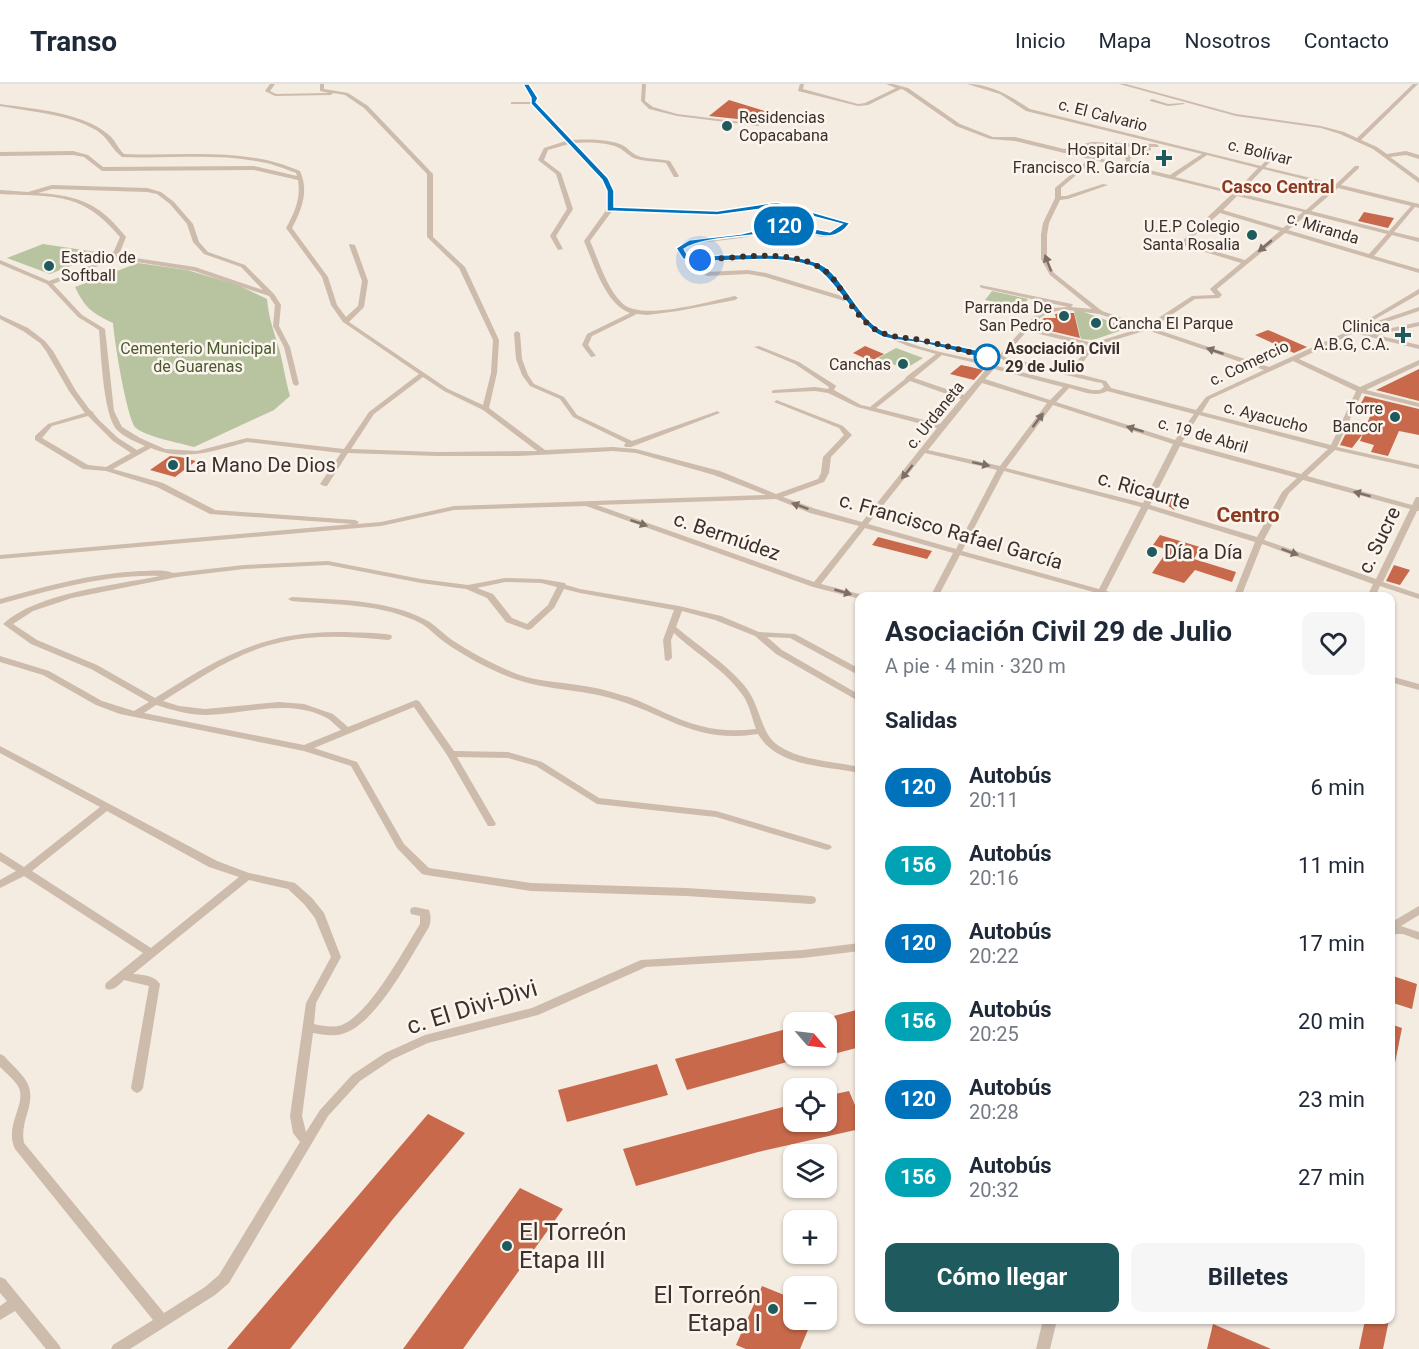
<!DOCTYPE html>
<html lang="es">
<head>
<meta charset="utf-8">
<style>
	:root { --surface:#fff; --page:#f6f6f7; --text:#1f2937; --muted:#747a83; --line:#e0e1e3; --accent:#1f5a5e }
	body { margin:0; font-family:Roboto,sans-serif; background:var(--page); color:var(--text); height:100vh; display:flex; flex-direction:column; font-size:22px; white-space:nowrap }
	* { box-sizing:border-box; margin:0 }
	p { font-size:20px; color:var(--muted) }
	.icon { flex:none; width:33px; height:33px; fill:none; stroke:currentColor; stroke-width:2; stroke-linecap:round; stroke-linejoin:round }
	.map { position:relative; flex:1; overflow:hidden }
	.details { position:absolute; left:855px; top:508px; width:540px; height:732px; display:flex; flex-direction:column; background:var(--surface); border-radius:12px; box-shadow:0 2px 4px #0004 }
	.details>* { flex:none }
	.badge { padding:0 12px; border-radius:20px; font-size:21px; line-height:39px }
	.needle { width:39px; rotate:118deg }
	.fabs { position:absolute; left:783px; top:928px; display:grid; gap:12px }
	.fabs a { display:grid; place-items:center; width:54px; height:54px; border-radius:12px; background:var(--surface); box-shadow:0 2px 4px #0004; font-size:30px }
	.you { position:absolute; width:30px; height:30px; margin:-15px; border:4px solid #fff; border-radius:50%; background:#1a73e8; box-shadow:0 0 0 9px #1a73e833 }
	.map>.badge { position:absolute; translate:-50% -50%; box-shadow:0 0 0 3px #fff }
	h2 { padding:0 30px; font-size:22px; line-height:54px }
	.round { display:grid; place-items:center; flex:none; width:63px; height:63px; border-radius:12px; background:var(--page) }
	.headline { display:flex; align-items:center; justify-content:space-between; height:102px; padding:0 30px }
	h1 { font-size:28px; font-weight:700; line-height:45px }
	.action { display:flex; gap:12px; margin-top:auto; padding:12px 30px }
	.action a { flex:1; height:69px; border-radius:12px; background:var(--accent); color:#fff; font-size:24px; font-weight:700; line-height:69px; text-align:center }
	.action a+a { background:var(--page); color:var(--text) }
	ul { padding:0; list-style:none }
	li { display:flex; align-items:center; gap:18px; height:78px; padding:0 30px }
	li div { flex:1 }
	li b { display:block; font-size:22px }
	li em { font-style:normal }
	li .badge { min-width:66px; font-weight:700; text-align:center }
	header { display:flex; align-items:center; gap:36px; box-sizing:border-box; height:84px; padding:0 30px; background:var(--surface); border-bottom:2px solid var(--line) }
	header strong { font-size:28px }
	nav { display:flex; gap:33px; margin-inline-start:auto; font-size:21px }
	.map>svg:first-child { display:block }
	.green { fill:#b8c4a0 }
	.building { fill:#c8694b }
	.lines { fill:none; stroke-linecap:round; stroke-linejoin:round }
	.street { fill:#cdbbac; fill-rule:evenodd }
	.oneway { fill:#7d6f65 }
	.line { fill:#0072bc; stroke:#fff; stroke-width:1.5 }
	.walk { stroke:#3b302b; stroke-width:6; stroke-dasharray:0 10.8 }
	.poi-dot { fill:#1f5a5e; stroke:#fbf5ee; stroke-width:2 }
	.stop-dot { fill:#fff; stroke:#0072bc; stroke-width:3 }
	.labels { text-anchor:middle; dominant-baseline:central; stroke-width:5; stroke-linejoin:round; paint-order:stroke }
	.far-street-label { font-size:16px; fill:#3b302b; stroke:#fbf5ee }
	.far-poi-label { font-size:16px; fill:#3b302b; stroke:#fbf5ee; text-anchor:end }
	.far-park-label { font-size:16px; fill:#4a5a2e; stroke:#fbf5ee }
	.far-stop-label { font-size:16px; font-weight:bold; fill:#3b302b; stroke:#fbf5ee; text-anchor:start }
	.far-neighbourhood-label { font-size:18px; font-weight:bold; fill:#8c3b22; stroke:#fbf5ee }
	.poi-label { font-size:20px; fill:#3b302b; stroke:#fbf5ee; text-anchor:start }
	.street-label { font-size:20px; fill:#3b302b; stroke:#fbf5ee }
	.neighbourhood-label { font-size:21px; font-weight:bold; fill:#8c3b22; stroke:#fbf5ee }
	.near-street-label { font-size:24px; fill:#3b302b; stroke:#fbf5ee }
	.near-poi-label { font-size:24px; fill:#3b302b; stroke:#fbf5ee; text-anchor:start }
</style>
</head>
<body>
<header>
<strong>Transo</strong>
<nav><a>Inicio</a><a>Mapa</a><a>Nosotros</a><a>Contacto</a></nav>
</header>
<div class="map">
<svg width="1419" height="1265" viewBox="0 0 1419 1265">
	<rect width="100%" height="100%" fill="#f4ebe1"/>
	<!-- green -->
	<path class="green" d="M43 160 103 169 50 190 7 174Z
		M138 179 187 186 238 201 267 215C269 234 272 242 278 261 283 277 285 295 290 312L274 326 194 363C180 359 147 353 136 344 127 336 114 255 113 239 92 229 85 224 75 203Z
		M992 207 1028 215 1021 224 985 216Z
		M1074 227H1081L1128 244 1093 256 1081 255Z
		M896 264 923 274 905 285 878 274Z"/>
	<!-- building -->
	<path class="building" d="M729 16 768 28 747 36 709 32Z
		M1364 128 1394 134 1388 144 1358 137Z
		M1065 229H1074L1080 254 1034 243 1044 234H1056L1055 230Z
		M1268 246 1307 263 1294 269 1255 251Z
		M865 262 884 270 871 277 853 269Z
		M961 281 971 283 983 286 974 296 950 290Z
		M1419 285V317L1376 306Z
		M1365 312 1419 325V351L1399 347 1388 372 1371 368 1374 361 1360 357 1371 330 1357 326Z
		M1347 347 1362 351 1352 364 1340 361Z
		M170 372 180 373 196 377 175 393 150 386Z
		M1165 407 1176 409 1174 412 1182 414 1174 426 1160 416Z
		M1160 451 1200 463 1194 475 1236 488 1232 498 1195 486 1184 499 1152 489 1168 466 1153 461Z
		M878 453 932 467 927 475 872 461Z
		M1394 481 1410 486 1400 501 1386 497Z
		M1390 891 1417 900 1412 925 1390 918Z
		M860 925V963L826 972V934Z
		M1390 940 1402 944 1395 979 1390 978Z
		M794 943V976L687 1006 675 975Z
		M657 980 668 1011 567 1038 558 1006Z
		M849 1007 860 1033V1045L758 1068 636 1102 623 1065 794 1020V1038H826V1012Z
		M428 1030 465 1049 393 1135 290 1265H227Z
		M520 1104 563 1125 463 1265H403Z
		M762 1202 794 1215V1236H812L800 1265H746L736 1261Z
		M1365 1236H1389L1383 1265H1359Z
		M1213 1240 1271 1265H1207Z"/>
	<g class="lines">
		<!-- street -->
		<path class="street" d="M270 0H275L270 7 276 10 329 9 320 7V0H324V5L348 9 368 22 433 90V153L465 183 499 256 497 289 489 324 545 366 613 363 636 365 720 387 776 410 818 395 821 389 823 373 844 351 839 344 774 318 777 316 779 317 843 342 852 351 831 373 829 389 824 398 783 413 816 425 862 438 937 344 857 323 828 309 815 307 772 309V307L774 306 815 303 828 305 829 303 795 280 754 263 759 262 799 278 835 301 836 302 834 306 861 321 870 323 905 295 906 293 936 270 908 262 877 249 866 241 848 218 765 193 748 190 707 192 704 190 707 188 748 186 766 189 845 213 835 199 820 186 811 181 797 178 766 176 718 178 686 176 684 175 677 164 689 156 741 150 786 140 822 149H830L839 145 843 140 777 123 717 131 612 127 590 157C599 177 606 203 622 219 641 238 710 217 735 212L738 214 735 216 678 227 647 231 637 230 592 252 588 261 596 272 591 273 582 261 587 250 630 229C605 220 594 180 584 157L607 125V107L604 96 569 60 548 66 544 76 561 89 573 125 556 152 563 165 558 166 550 152 567 125 556 90 538 76 544 64 566 57 532 20H511V18H531L532 14 524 0H528L536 14 535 19 571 56C585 55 612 55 624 62 630 66 633 71 641 73 650 75 660 75 670 77L679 92 678 93H674L666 79C657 77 647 78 637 75 630 73 627 69 621 65 610 58 586 58 574 59L609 96 613 107V123L717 127 777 119 850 139 843 147 831 153H822L786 144 741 154 691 160 683 164 688 172C729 177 776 163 816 179 843 190 850 222 871 239 899 263 957 271 992 279L994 277 930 260 933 258 997 274 1035 231 1052 224 1068 223 982 204 980 203V201L1072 220 1073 221 1071 223 1092 225 1050 191 1041 175V151L1043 139 1055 114V104L1089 75 1015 57 990 55 956 42 904 6 901 5 868 21 858 22 798 7 800 0H804L803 5 858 20 865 19 896 4 886 0H893L908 4 960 40 993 53H1015L1064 65 1092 58 1156 60 1159 62 1158 63 1092 62 1070 67 1127 81 1125 73 1136 66 1149 63 1151 64V66L1140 68 1130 75 1132 82 1170 91 1202 70 1026 27 1000 10 967 0C991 0 1010 12 1030 25L1261 82 1272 70H1276V72L1265 83 1336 100 1355 82H1359V84L1341 101 1419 120V124L1415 123 1394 148 1419 154V158L1392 151 1374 172 1419 185V189L1285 149 1217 205 1222 211 1219 214 1195 215 1152 244 1269 283 1351 246 1419 223V227L1360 247 1369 249 1419 238V242L1377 251 1419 261V265L1354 249 1299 275 1360 303 1419 276V281L1366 306 1419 319V323L1362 309 1337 363 1419 381V385L1335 366 1307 392 1412 421 1416 413H1419V427H1417L1383 498 1419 510V515L1380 502 1375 513H1367L1373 500 1262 460 1241 513H1233L1255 458 1148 425 1106 507 1122 511 1123 513H1110L1104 511 1103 513H1095L1097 509 960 471 938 513H930L953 469 865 444 821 500 863 511 864 513H860V515L813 503 586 422 454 426 381 442 0 475V471L353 440 210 430 157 403 106 387 83 385 35 356V352L48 340 85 329 69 307 46 267 40 259 23 247 0 235V231L28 244 45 257 53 267 76 307 90 326 93 328 94 330 99 336 118 354 137 366 145 362C136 358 124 353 117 346 103 331 101 268 99 246L78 233 47 200 0 180V176L49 197 92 181 114 167 120 153C82 107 54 113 0 110V106L28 108 52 101 147 104 161 108 174 118 193 140 199 158 208 168 245 181 274 210 281 221 279 242 290 263 299 300 296 302 293 300 284 263 273 242 275 221 269 212 194 187 111 174 96 183 53 200 82 231 105 245 114 327 122 343 140 354 165 365 197 367 247 354 344 365 369 328 419 290 343 238 331 221 322 193 286 144C295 128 301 114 298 96L254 86 102 87 84 73 73 71 0 72V68L73 67 88 71 103 83 254 82 297 92 296 89C283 84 270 79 256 77 212 69 166 75 122 73 111 65 109 54 96 46 68 30 32 28 0 22V20C33 25 83 28 109 51 115 56 118 64 124 70 167 72 212 67 255 74 271 76 285 81 300 87 309 107 302 125 292 144L328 193 337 221 346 233 358 222 362 197 349 161 350 160 355 161 368 197 364 223 349 238 448 305 483 321 491 289 493 256 459 184 427 153V90L364 24 345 11 333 9 331 11 275 12 265 7ZM1207 71 1258 84 1235 108 1175 93ZM1094 76 1232 110 1179 160 1241 179 1211 204 1210 205 1215 211 1192 212 1146 242 1102 227 1054 189 1047 175V151L1049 139 1060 116 1068 115 1108 101 1103 100 1066 112H1061V104ZM1263 85 1333 102 1306 126 1240 109ZM1338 104 1411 122 1389 147 1311 127ZM52 105 147 108 157 110 170 120 187 140 193 158 204 170 241 183 263 206 195 183 116 171 120 168 126 153C99 119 80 112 38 109ZM1237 112 1303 128 1283 144 1223 126ZM1220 129 1280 147 1245 176 1186 159ZM1308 130 1387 150 1369 170 1288 146ZM1068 226 1099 230 1141 244 1093 259 1030 244C1042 230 1049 227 1068 226ZM1147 246 1264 286 1206 313 1196 326 1111 304 1106 297 1075 289 1095 262ZM1027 247 1089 262 1069 288 1004 273ZM942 271 946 272 989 282 964 311 914 294ZM1002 276 1096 298 1102 299 1104 303 1100 306H1092L997 282ZM1293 277 1356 307 1331 361 1202 328 1210 315ZM994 285 1063 303 1050 316 985 295ZM423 293 444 307 483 326 537 367 437 368 351 365 374 330ZM910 297 961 315 940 340 876 324ZM982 299 1047 319 1000 382 928 366ZM1069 304C1081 307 1096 314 1107 307L1194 330 1175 356 1056 318ZM1053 321 1173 360 1143 419 1006 384ZM1199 331 1328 365 1301 390 1182 358ZM88 332 113 357 131 369 106 383 88 381 42 354 52 342ZM247 358 341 369 320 400 324 402H327L348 369 437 372H519L613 367 636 369 714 391 766 411 454 422 381 438 357 440 359 438 355 436 215 426 163 399 113 385 151 364C184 378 214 367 247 358ZM1180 362 1297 394 1282 408 1257 453 1150 421ZM925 369 997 386 956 465 868 440ZM1004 387 1141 423 1099 505 962 467ZM1303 396 1410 425 1376 495 1264 456 1289 409ZM776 415 810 429 859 442 814 498 597 421Z
			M642 0H646L645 17 653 23 677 30 758 40 760 41 758 42 677 32 649 25 641 17Z
			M1119 0H1126L1236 30 1321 42 1344 48 1357 54 1413 0H1418L1361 56 1377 63 1387 70 1406 67 1419 71V75L1406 71 1390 73 1419 94V99L1373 65 1340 50 1321 44 1236 32Z
			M1152 15 1168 20 1183 19 1185 20 1168 22 1150 17V16Z
			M1419 205V210L1372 237 1367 236Z
			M517 247 520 249 522 275 528 291 534 300 564 313 577 331 632 357 715 328 717 327 720 329 631 363H625L624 361 626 359 573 333 560 315 530 302 522 291 516 275 514 249Z
			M328 477 421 495 468 501 505 494 541 495 565 499 566 501 580 505 679 522 721 532 759 548 795 550 860 585V592L790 554 767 553 782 566 860 611V618L776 570 755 552 715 536 682 527 676 543C698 562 724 578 743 600 757 616 758 632 767 649 781 676 833 677 860 683V689C826 682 777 683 758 650 745 652 731 653 717 651 683 647 655 628 623 618 587 605 547 607 512 594 488 585 464 572 443 557 436 552 430 545 422 540 383 519 335 521 292 517L288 515 292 513C337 516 386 515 426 536 436 541 443 550 452 556 472 569 494 581 517 590 539 598 562 598 584 602 600 604 614 609 629 613 653 622 676 636 701 642 719 647 737 647 756 645 752 634 750 623 744 613 727 587 696 570 674 549L671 556 672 574 668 577 665 576 663 556 674 526 580 509 564 505 554 524 531 545 528 546 506 538 487 514 466 505 421 499 328 481 244 485 177 493 72 514 33 527 13 540 37 556 97 581 155 614C221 573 264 546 345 548 360 549 376 548 391 551L392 553 391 555 388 556C353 553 316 550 282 558 238 567 200 594 163 617L179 622 205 625 279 618 304 620 333 630 348 643 416 616 419 617 454 667 508 668 542 678 599 714 716 727 830 761 832 763 830 765 827 766 716 733 597 720 536 682 508 674 457 673 496 740 494 742H488L447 671 414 623 314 664 357 678 404 760 429 784 531 799 686 804 811 812 815 813 816 816 815 819 811 820 686 812 531 807 426 791 422 790 397 764 351 682 304 667 120 630 96 621 43 591 0 578V572L49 587 102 617 134 627 149 618 91 585 31 560 3 540C36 509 115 501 160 492 105 490 52 506 0 520V515C46 502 93 489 141 487 151 487 164 485 173 489L244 481ZM505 498 541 499 557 503 548 521 527 540 512 534 493 510 477 504ZM156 621C172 626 189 631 207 631 245 630 290 614 327 634 332 637 336 642 341 646L304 661 144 629Z
			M1390 592 1419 600V606L1390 598Z
			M0 662 217 777 249 789 295 799 312 814 324 829 341 873 316 919 314 940C322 942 334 944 342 941 371 928 403 867 420 840V832L411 830 410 827 411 824 415 823 429 826C431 831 431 838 429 843 411 872 378 937 345 949 335 953 323 951 313 949L302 1032 306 1048 320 1026 352 991 385 969 425 951 532 924 641 876 803 866 860 859V867L803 874 646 883 538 931 428 959 393 975 360 997 328 1032 229 1199 215 1211 130 1265H111L113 1261 153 1236 15 1065C4 1041 26 1022 19 1004 15 996 6 989 0 983V970L4 972C23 993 37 999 27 1030 24 1040 22 1049 24 1059L164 1229 205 1203 219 1191 300 1058 293 1049 290 1032 306 919 331 873 315 834 304 820 288 805 249 796 133 890C143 891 154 891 160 900L143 1004 141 1007 137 1009 133 1007 131 1004 149 902 124 896C119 901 114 907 106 905L105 902 106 899 143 869 24 792 0 804V796L16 787 0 777V768L24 783 100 723 0 669ZM107 727 209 783 239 793 151 864 32 787Z
			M1419 822V831L1401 842 1419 848V856L1403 850H1390V839Z
			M0 1193 5 1195 59 1261 61 1265H46L15 1227 0 1236V1222L7 1217 0 1209Z
			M1043 1236H1057L1050 1265H1036Z"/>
	</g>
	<!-- one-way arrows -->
	<defs><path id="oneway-solid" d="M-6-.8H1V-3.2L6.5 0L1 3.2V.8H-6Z" transform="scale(1.5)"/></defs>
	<g class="oneway">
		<use href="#oneway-solid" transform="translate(1265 162) rotate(140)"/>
		<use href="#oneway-solid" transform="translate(1048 179) rotate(-111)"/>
		<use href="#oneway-solid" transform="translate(1215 267) rotate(-161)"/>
		<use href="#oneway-solid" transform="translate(1038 336) rotate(-53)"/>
		<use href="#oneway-solid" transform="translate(1135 345) rotate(-163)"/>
		<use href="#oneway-solid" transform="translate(981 380) rotate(12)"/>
		<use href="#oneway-solid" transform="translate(907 388) rotate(129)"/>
		<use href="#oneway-solid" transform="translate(1362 410) rotate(-165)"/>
		<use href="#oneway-solid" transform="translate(800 422) rotate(-160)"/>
		<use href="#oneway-solid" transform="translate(639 439) rotate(19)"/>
		<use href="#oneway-solid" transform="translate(1290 468) rotate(20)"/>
		<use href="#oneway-solid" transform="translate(843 508) rotate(16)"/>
	</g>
	<!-- line -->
	<path class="line" d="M523 0H529L538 14 536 18 608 94 614 107V123L717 127 777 118 850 139C832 164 812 146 787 144 781 144 772 147 765 149 743 154 701 153 684 165L688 172C722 172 803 164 828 185 850 204 861 241 891 250 919 258 980 261 1002 276L998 278C973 272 948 265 922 259 906 256 888 258 874 248 853 233 831 189 811 182 770 168 725 182 683 175L676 164 689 156 741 150 786 139 830 148 842 140 777 123 717 131 607 127V107L602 96 531 20V14Z"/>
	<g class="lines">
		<!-- walk -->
		<path class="walk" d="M700 176C741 174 807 160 835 197 847 214 858 235 876 246 890 254 905 253 920 256 943 261 965 267 987 273"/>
	</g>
	<!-- markers -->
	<g class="poi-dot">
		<circle cx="727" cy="42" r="6"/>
		<path d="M1161 65h6v6h6v6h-6v6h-6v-6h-6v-6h6z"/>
		<circle cx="1252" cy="151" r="6"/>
		<circle cx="49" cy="182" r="6"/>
		<circle cx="1064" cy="232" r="6"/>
		<circle cx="1096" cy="239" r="6"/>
		<path d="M1400 242h6v6h6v6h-6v6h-6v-6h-6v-6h6z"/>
		<circle cx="903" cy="280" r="6"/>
		<circle cx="1395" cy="333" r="6"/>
		<circle cx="173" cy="381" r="6"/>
		<circle cx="1152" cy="468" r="6"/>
		<circle cx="507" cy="1162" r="6"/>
		<circle cx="773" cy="1225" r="6"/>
	</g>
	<circle class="stop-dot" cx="987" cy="273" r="12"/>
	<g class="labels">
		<!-- far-street labels -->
		<g class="far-street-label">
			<text transform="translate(1103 31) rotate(14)">c. El Calvario</text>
			<text transform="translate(1260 68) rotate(14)">c. Bolívar</text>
			<text transform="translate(1323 144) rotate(17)">c. Miranda</text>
			<text transform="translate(1249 279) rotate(-25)">c. Comercio</text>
			<text transform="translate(935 331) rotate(-51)">c. Urdaneta</text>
			<text transform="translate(1266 333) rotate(14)">c. Ayacucho</text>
			<text transform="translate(1203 351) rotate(16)">c. 19 de Abril</text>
		</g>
		<!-- far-poi labels -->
		<g class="far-poi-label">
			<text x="739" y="33" text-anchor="start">Residencias<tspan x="739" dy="18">Copacabana</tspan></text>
			<text x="1150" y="65">Hospital Dr.<tspan x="1150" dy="18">Francisco R. García</tspan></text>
			<text x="1240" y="142">U.E.P Colegio<tspan x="1240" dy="18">Santa Rosalia</tspan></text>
			<text x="61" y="173" text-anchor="start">Estadio de<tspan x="61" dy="18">Softball</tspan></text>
			<text x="1052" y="223">Parranda De<tspan x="1052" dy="18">San Pedro</tspan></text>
			<text x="1108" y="239" text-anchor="start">Cancha El Parque</text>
			<text x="1390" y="242">Clinica<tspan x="1390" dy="18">A.B.G, C.A.</tspan></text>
			<text x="891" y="280">Canchas</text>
			<text x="1383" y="324">Torre<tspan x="1383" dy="18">Bancor</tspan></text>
		</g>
		<!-- far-park labels -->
		<g class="far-park-label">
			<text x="198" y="264">Cementerio Municipal<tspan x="198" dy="18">de Guarenas</tspan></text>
		</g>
		<!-- far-stop labels -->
		<g class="far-stop-label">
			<text x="1005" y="264">Asociación Civil<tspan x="1005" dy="18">29 de Julio</tspan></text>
		</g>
		<!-- far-neighbourhood labels -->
		<g class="far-neighbourhood-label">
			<text x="1278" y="102">Casco Central</text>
		</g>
		<!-- poi labels -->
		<g class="poi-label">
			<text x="185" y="381">La Mano De Dios</text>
			<text x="1164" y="468">Día a Día</text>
		</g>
		<!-- street labels -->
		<g class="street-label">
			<text transform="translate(1144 406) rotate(16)">c. Ricaurte</text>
			<text transform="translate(951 447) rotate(16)">c. Francisco Rafael García</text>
			<text transform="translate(727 452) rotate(19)">c. Bermúdez</text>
			<text transform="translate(1379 456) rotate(-64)">c. Sucre</text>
		</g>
		<!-- neighbourhood labels -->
		<g class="neighbourhood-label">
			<text x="1248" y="431">Centro</text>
		</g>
		<!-- near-street labels -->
		<g class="near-street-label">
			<text transform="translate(472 923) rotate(-17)">c. El Divi-Divi</text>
		</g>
		<!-- near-poi labels -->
		<g class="near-poi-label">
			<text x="519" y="1148">El Torreón<tspan x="519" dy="28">Etapa III</tspan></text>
			<text x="761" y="1211" text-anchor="end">El Torreón<tspan x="761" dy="28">Etapa I</tspan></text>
		</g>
	</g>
</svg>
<div class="fabs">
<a><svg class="needle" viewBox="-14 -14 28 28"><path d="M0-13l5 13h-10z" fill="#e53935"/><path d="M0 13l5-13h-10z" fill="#747a83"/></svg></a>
<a><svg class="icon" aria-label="locate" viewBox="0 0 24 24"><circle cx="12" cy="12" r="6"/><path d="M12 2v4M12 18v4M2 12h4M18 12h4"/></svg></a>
<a><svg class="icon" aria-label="layers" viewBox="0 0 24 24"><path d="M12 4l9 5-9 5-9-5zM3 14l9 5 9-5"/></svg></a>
<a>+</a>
<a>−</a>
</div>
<div class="you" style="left:700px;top:176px"></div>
<b class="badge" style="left:784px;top:142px;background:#0072bc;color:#fff">120</b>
<section class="details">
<div class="headline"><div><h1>Asociación Civil 29 de Julio</h1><p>A pie · 4 min · 320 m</p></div><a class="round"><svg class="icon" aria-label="heart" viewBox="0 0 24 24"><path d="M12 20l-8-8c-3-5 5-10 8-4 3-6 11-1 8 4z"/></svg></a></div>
<h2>Salidas</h2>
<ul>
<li><span class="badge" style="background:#0072bc;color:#fff">120</span><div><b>Autobús</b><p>20:11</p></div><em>6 min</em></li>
<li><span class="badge" style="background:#00a3b4;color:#fff">156</span><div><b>Autobús</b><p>20:16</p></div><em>11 min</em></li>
<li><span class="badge" style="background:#0072bc;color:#fff">120</span><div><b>Autobús</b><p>20:22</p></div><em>17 min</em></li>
<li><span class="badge" style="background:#00a3b4;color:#fff">156</span><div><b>Autobús</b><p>20:25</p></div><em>20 min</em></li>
<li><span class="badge" style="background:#0072bc;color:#fff">120</span><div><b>Autobús</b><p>20:28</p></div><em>23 min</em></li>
<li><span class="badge" style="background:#00a3b4;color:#fff">156</span><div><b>Autobús</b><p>20:32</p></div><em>27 min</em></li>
</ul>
<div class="action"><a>Cómo llegar</a><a>Billetes</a></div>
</section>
</div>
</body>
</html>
